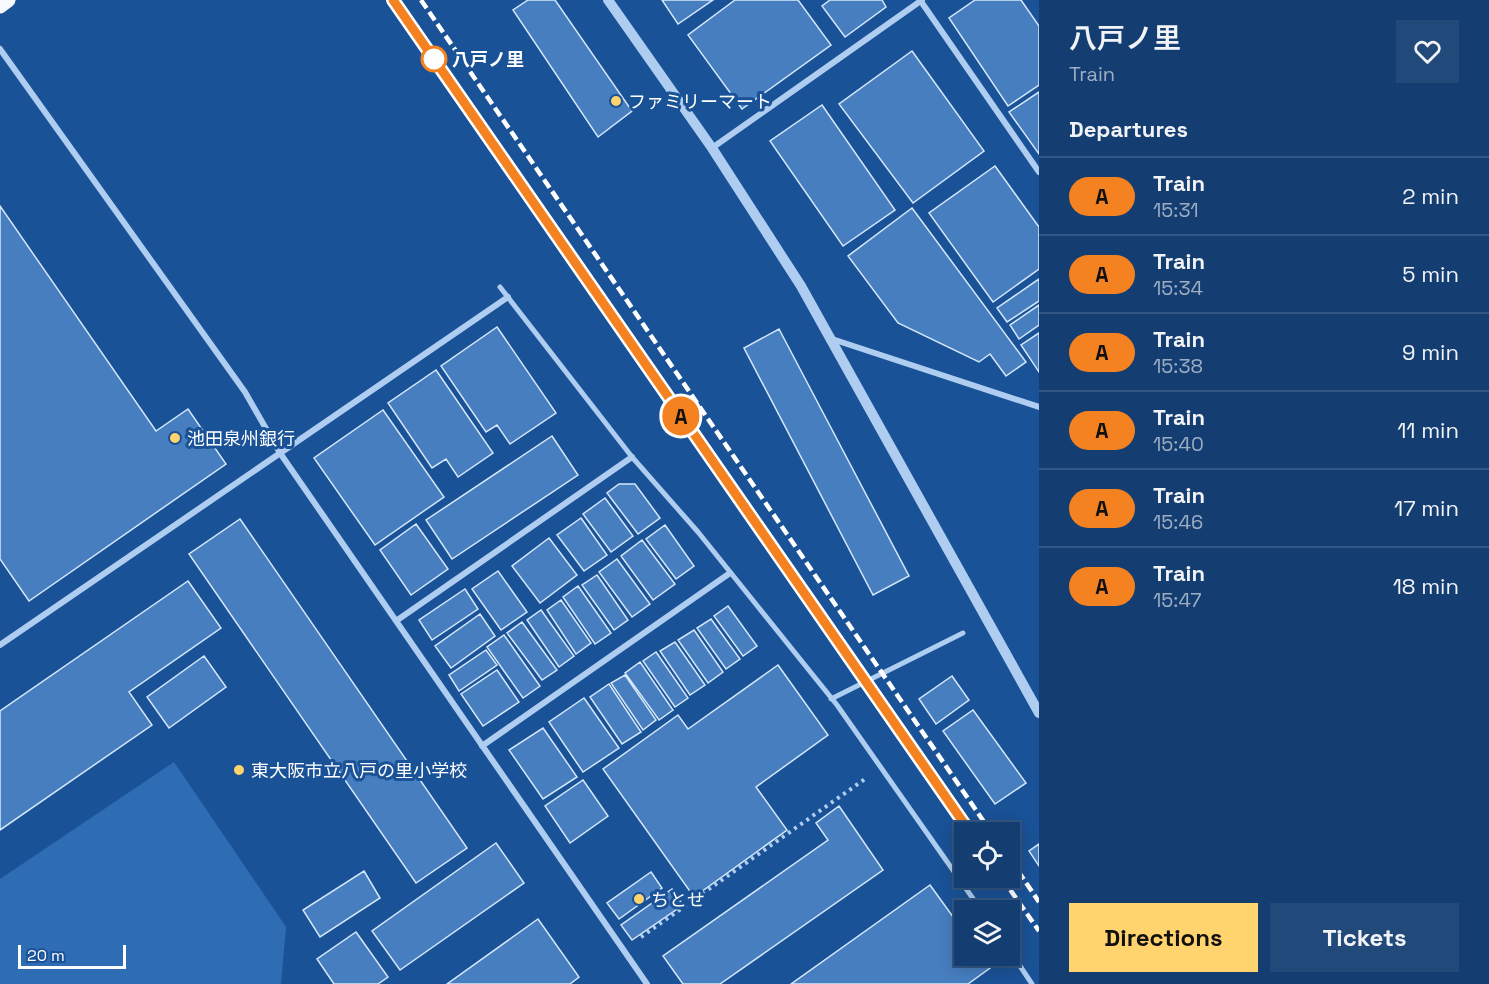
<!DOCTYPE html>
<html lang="en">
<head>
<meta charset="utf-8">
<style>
	:root { --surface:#143e71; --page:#214979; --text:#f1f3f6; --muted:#9daec3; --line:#335784; --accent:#ffd36d }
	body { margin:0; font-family:"Space Grotesk","Noto Sans JP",sans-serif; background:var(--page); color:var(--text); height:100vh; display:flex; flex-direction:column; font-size:22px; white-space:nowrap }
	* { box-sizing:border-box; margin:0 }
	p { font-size:20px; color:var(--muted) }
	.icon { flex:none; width:33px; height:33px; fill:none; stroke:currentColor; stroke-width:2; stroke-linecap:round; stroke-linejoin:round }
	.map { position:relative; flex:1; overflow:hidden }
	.details { display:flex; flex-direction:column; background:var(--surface); width:450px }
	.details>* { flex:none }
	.badge { padding:0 12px; border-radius:20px; font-size:21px; line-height:39px }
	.tools { position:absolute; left:954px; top:822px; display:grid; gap:12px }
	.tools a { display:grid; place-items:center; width:66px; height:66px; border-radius:0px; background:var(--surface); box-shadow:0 3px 15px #0003,0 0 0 2px var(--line); font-size:30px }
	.scale { position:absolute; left:18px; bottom:15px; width:108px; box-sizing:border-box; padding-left:6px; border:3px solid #fff; border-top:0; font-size:16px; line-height:21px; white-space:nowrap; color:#fff; -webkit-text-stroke:4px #1a5297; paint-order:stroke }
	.map>.badge { position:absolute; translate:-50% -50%; box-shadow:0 0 0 3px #fff }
	h2 { padding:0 30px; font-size:22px; line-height:54px }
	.round { display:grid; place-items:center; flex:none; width:63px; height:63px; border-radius:0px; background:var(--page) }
	.head { display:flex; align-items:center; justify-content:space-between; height:102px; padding:0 30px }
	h1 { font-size:28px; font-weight:600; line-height:45px }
	.action { display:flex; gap:12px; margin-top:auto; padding:12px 30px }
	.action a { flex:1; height:69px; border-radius:0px; background:var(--accent); color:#111; font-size:24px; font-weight:600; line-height:69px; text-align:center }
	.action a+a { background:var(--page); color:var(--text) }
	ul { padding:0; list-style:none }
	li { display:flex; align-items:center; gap:18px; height:78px; padding:0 30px; border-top:2px solid var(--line) }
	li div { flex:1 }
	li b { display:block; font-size:22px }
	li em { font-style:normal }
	li .badge { min-width:66px; font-weight:700; text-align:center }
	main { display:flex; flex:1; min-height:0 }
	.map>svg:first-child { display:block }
	.green { fill:#2e6cb4 }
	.building { fill:#477ebf; stroke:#d5e7fb; stroke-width:1.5 }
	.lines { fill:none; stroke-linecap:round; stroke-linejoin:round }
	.path { stroke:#aecdf0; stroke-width:4; stroke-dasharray:3 4.5; stroke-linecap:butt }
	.pedestrian { stroke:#aecdf0; stroke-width:5 }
	.minor { stroke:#aecdf0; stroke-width:6 }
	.tertiary { stroke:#aecdf0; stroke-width:10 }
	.primary { stroke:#f7faff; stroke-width:15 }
	.rail { stroke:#fff; stroke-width:4.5; stroke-dasharray:10 4.5; stroke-linecap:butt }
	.line-casing { stroke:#fff; stroke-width:14 }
	.line { stroke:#f58220; stroke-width:9 }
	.stop-dot { fill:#fff; stroke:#f58220; stroke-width:3 }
	.poi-dot { fill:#ffd36d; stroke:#1a5297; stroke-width:2 }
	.labels { text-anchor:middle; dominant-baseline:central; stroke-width:6; stroke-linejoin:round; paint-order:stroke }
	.stop-label { font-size:18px; font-weight:bold; fill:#fff; stroke:#1a5297; text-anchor:start }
	.poi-label { font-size:18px; fill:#fff; stroke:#1a5297; text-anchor:start }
</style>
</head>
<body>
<main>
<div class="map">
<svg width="1039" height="984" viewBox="0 0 1039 984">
	<rect width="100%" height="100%" fill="#1a5297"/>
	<!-- green -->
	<path class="green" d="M174 762 286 927 281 984H0V879Z"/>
	<!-- building -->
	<path class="building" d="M528 0H555L632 111 598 137 513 10Z
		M662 0H713L678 24Z
		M735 0H798L831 45 742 109 688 35Z
		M830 0H882L886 7 845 37 822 6Z
		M975 0H1021L1039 26V85L1008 106 949 18Z
		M912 51 984 151 913 203 839 104Z
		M1039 92V154L1009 112Z
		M822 105 895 210 843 246 770 141Z
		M995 166 1039 227V269L993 302 929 213Z
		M0 206 156 431 188 409 226 464 29 601 0 559Z
		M912 208 1026 362 1006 376 990 354 979 362 898 323 848 256Z
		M1039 279V301L1007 322 997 308Z
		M1039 305V325L1019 339 1010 325Z
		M497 327 556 413 510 444 497 425 486 432 441 366Z
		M779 329 909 576 873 595 744 348Z
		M1039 333V372L1021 345Z
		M436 370 493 453 458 477 446 459 432 468 388 403Z
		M383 410 444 497 375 545 314 458Z
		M552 436 578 475 452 559 426 520Z
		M619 484H635L660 518 638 534 607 493Z
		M605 498 633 536 611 552 583 514Z
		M581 518 607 555 584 571 557 535Z
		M240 519 467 848 416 883 189 554Z
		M416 524 448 569 411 595 380 550Z
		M665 525 694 566 676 579 646 539Z
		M549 538 577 575 540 603 512 566Z
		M642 540 675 584 653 600 621 556Z
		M617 559 650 604 632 617 599 572Z
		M498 571 527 612 501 630 472 589Z
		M597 575 628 620 614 630 582 585Z
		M188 581 221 628 129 692 152 725 0 830V711Z
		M578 586 611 633 595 644 563 597Z
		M465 589 478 609 432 640 419 620Z
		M561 600 591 643 576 654 547 610Z
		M728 606 757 646 743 656 714 616Z
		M541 610 574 656 559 667 527 620Z
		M480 614 495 636 451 668 435 646Z
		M711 619 740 659 726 669 697 628Z
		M522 622 557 670 542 680 507 633Z
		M694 630 723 672 708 683 678 640Z
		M504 635 540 686 523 698 487 647Z
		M675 642 705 685 690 695 660 651Z
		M486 650 497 665 459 691 449 675Z
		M656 652 688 698 675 707 643 661Z
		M204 656 226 687 169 728 147 697Z
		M640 662 673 710 659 720 625 673Z
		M778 665 828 735 756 787 787 830 694 897 603 769 678 715 688 729Z
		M497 670 519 702 483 726 461 694Z
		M625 675 656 720 643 730 611 683Z
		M952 676 969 700 936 724 919 699Z
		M609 684 641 732 622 744 590 697Z
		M584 698 619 748 583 772 549 722Z
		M973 710 1026 783 995 804 943 731Z
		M543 728 577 777 543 799 509 750Z
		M583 780 608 816 570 843 545 806Z
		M839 806 883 870 720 984H683L663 956 828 840 816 823Z
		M496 843 524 883 400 970 372 931Z
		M1039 844V866L1029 851Z
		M364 871 380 898 320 937 303 910Z
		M651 872 662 888 619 919 607 903Z
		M930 885 964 932V956H981L990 968 968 984H791Z
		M672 889 683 905 632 940 621 925Z
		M538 919 579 977 570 984H447Z
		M356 932 388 977 378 984H334L317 959Z"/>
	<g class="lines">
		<!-- path -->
		<path class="path" d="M641 937 865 779"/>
		<!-- pedestrian -->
		<path class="pedestrian" d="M500 287 632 457 698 532 837 705 981 910
			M831 699 963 633
			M1010 951 1032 984"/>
		<!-- minor -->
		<path class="minor" d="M920 0 1039 172
			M0 49 245 392 280 453 647 984
			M712 148 922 0
			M832 339 1039 407
			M396 621 632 457
			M0 645 508 297
			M482 746 730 573"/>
		<!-- tertiary -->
		<path class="tertiary" d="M608 0 712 148 801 286 1039 713"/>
		<!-- primary -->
		<path class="primary" d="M0 6 8 0"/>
		<!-- rail -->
		<path class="rail" d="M393 0 970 832
			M421 0 991 832
			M1010 859 1039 902
			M1002 878 1039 931"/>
	</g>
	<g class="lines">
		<!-- line casing -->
		<g class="line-casing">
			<path id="line" d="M393 0 970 832"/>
		</g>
		<!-- line -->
		<use href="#line" class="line"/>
	</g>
	<!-- markers -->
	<circle class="stop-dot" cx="434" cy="59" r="12"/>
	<g class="poi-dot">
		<circle cx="616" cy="101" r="6"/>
		<circle cx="175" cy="438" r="6"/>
		<circle cx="239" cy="770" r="6"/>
		<circle cx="639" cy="899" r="6"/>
	</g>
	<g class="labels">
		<!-- stop labels -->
		<g class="stop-label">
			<text x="452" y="59">八戸ノ里</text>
		</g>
		<!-- poi labels -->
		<g class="poi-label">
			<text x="628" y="101">ファミリーマート</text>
			<text x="187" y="438">池田泉州銀行</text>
			<text x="251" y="770">東大阪市立八戸の里小学校</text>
			<text x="651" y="899">ちとせ</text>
		</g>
	</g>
</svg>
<div class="tools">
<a><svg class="icon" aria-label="locate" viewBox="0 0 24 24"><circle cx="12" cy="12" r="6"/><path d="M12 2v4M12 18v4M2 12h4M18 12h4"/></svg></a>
<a><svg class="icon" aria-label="layers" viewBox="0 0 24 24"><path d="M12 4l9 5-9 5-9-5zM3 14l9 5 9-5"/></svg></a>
</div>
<div class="scale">20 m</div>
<b class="badge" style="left:681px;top:416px;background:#f58220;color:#111">A</b>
</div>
<section class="details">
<div class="head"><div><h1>八戸ノ里</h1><p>Train</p></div><a class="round"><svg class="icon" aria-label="heart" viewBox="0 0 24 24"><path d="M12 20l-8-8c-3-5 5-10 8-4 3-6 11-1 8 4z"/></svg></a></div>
<h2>Departures</h2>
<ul>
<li><span class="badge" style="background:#f58220;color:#111">A</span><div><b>Train</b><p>15:31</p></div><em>2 min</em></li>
<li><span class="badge" style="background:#f58220;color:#111">A</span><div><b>Train</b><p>15:34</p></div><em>5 min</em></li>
<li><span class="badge" style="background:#f58220;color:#111">A</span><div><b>Train</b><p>15:38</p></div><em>9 min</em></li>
<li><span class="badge" style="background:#f58220;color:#111">A</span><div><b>Train</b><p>15:40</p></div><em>11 min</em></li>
<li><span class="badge" style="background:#f58220;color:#111">A</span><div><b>Train</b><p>15:46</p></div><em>17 min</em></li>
<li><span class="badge" style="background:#f58220;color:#111">A</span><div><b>Train</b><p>15:47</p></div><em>18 min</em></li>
</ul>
<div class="action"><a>Directions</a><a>Tickets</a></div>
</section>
</main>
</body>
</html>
